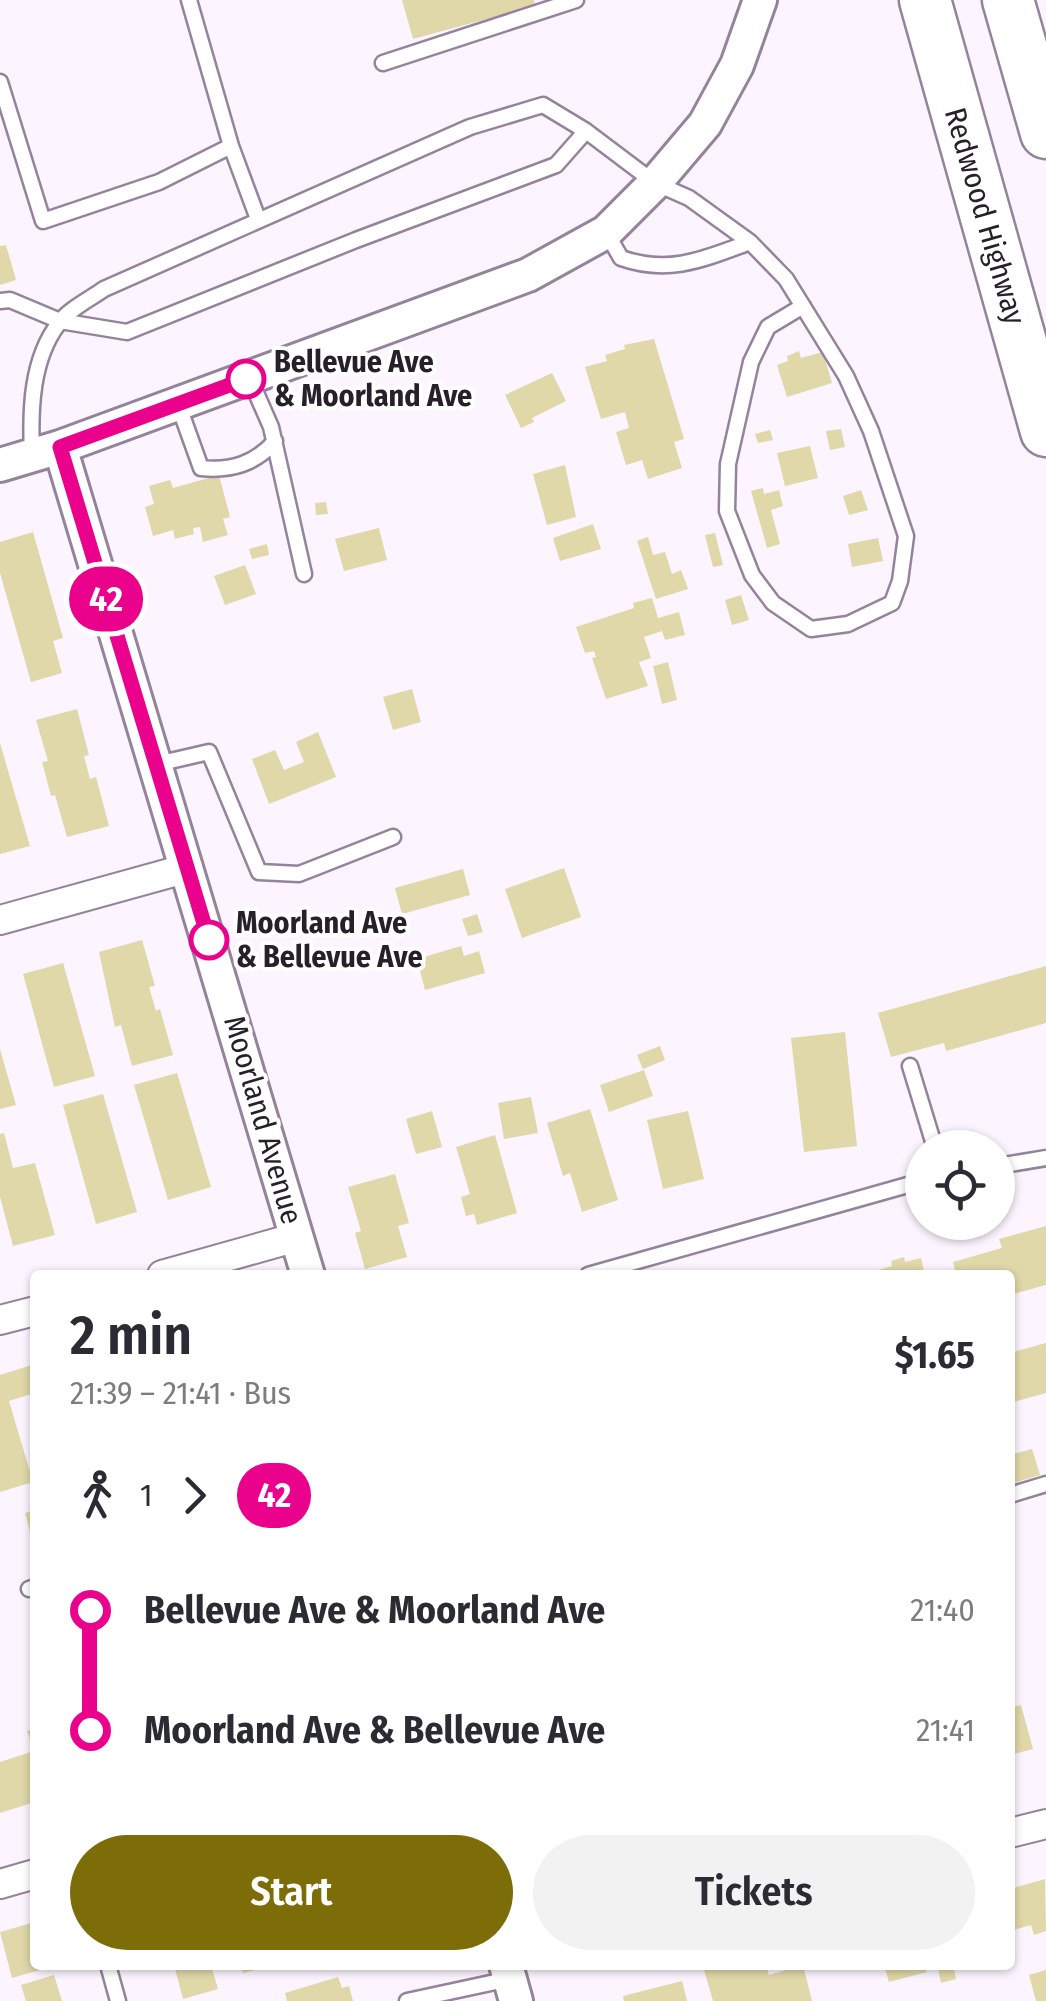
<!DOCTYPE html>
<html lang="en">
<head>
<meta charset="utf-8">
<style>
	:root { --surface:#fff; --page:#f2f2f3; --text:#2b2b33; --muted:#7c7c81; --accent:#7c6d08 }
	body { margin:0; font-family:"Fira Sans Condensed",sans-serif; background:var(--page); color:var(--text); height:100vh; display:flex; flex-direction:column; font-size:38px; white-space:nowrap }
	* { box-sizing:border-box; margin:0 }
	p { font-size:32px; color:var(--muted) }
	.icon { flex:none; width:55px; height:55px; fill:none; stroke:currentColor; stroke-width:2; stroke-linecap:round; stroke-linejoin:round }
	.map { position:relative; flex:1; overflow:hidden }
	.sheet { position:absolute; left:30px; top:1270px; width:985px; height:700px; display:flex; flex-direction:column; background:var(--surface); border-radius:10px; box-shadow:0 2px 8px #0004 }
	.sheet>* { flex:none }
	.badge { padding:0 20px; border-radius:32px; font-size:35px; line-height:65px }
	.buttons { position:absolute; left:905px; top:1130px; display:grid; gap:20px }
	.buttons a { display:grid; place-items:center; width:110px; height:110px; border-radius:50%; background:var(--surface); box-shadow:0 2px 8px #0004; font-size:50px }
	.map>.badge { position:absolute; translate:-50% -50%; box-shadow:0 0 0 5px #fff }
	.legs { display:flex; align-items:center; gap:15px; height:110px; padding:0 40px; font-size:32px }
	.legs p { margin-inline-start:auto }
	.summary { display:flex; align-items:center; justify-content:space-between; height:170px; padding:0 40px }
	h1 { font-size:55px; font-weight:600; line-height:75px }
	.button { display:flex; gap:20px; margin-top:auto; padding:20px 40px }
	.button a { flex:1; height:115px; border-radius:60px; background:var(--accent); color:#fff; font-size:40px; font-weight:600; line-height:115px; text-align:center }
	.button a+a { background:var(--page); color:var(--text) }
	ul { padding:0 40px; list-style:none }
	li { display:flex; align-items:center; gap:35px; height:120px; font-size:38px }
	li i { display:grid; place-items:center; width:15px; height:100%; margin:0 12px; background:currentColor }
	li i::after { content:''; width:25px; height:25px; margin:-12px; border:8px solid; border-radius:50%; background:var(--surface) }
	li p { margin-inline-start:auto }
	li:first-child i { background:linear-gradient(#0000 50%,currentColor 0) }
	li:last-child i { background:linear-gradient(currentColor 50%,#0000 0) }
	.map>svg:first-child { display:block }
	.building { fill:#e0d8a9 }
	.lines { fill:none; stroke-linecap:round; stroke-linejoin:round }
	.service-casing { stroke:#95839b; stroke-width:19 }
	.minor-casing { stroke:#95839b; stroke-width:32 }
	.tertiary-casing { stroke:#95839b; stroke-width:38 }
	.motorway-casing { stroke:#95839b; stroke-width:55 }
	.service { stroke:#fff; stroke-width:14 }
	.minor { stroke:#fff; stroke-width:28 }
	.tertiary { stroke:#fff; stroke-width:32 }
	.motorway { stroke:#fff; stroke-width:50 }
	.line-1-casing { stroke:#fff; stroke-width:22 }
	.line-1 { stroke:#ea028c; stroke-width:15 }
	.stop-1-dot { fill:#fff; stroke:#ea028c; stroke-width:5 }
	.labels { text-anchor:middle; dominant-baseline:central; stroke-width:8; stroke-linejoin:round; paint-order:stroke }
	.street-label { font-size:30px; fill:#27202a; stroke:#fff }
	.stop-label { font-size:30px; font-weight:bold; fill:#27202a; stroke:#fff; text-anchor:start }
</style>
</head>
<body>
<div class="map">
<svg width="1046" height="2001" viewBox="0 0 1046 2001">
	<rect width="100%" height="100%" fill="#fcf4ff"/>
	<!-- building -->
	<path class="building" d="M402 0H534L535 6 413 39Z
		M6 245 16 280 0 285V246Z
		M654 339 684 439 674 442 682 468 648 479 642 460 626 465 616 432 629 428 625 412 601 419 585 367 607 361 605 355 625 349 624 345Z
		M799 351 801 358 823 352 832 383 787 397 777 365 788 361 787 356Z
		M552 373 566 401 532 418 534 422 521 428 505 395Z
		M841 429 845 447 830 450 826 431Z
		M770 430 773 440 758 443 755 434Z
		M810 446 818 478 785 486 777 453Z
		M565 465 576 517 547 525 533 474Z
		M219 475 230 517 223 519 228 535 203 542 200 527 193 528 194 534 175 539 173 530 153 536 145 507 154 504 149 486 170 480 173 488Z
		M763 488 764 494 779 490 783 506 771 510 780 544 767 548 751 491Z
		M861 490 868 510 849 515 843 496Z
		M326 502 328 514 316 515 315 503Z
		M593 524 601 549 560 561 553 538Z
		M379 528 387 560 344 571 335 539Z
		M33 532 63 638 53 641 62 673 31 682 0 573V542Z
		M715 533 723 565 713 567 705 535Z
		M648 537 653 555 665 552 672 574 681 570 688 589 656 599 637 541Z
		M878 538 883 561 852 567 848 544Z
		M267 544 269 555 252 559 249 549Z
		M245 565 256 594 225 605 214 576Z
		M741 595 749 620 732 625 725 600Z
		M652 598 658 618 679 612 685 635 665 640 662 631 644 637 651 658 639 662 648 686 606 699 592 658 596 657 594 651 585 653 576 627 634 608 633 603Z
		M668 662 677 700 662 704 653 666Z
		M412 689 421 722 393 730 383 697Z
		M77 709 89 755 84 756 90 779 96 777 109 826 67 837 55 795 51 796 42 762 48 761 36 720Z
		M318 732 336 777 269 804 252 759 275 750 284 770 304 762 296 742Z
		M0 743 30 846 0 854Z
		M564 868 581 917 522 938 505 889Z
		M463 869 470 895 402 914 395 888Z
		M477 914 483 932 468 936 462 919Z
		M142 940 155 986 149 987 156 1011 160 1009 173 1055 132 1066 121 1025 115 1027 99 952Z
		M461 946 464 956 479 951 485 973 425 990 417 959Z
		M63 963 95 1076 54 1087 23 974Z
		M1046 966V1023L946 1051 944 1043 891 1057 878 1013Z
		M845 1032 857 1146 804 1152 791 1038Z
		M660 1046 665 1060 643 1069 637 1055Z
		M0 1049 16 1105 0 1109Z
		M644 1070 653 1096 609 1112 600 1085Z
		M177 1073 211 1187 168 1200 134 1085Z
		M103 1094 137 1212 96 1224 63 1105Z
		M531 1097 538 1133 504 1139 498 1103Z
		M590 1109 618 1200 582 1212 570 1173 563 1176 547 1123Z
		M432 1111 442 1147 416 1154 406 1119Z
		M688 1111 704 1179 663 1189 647 1120Z
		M4 1133 13 1168 35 1163 55 1235 13 1246 0 1197V1134Z
		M495 1135 517 1213 477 1225 474 1214 466 1216 461 1197 470 1194 456 1147Z
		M395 1174 409 1223 398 1226 407 1257 365 1269 355 1233 361 1231 348 1187Z
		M1046 1226V1285L1010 1295V1275H956L953 1262 1002 1248 999 1239Z
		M904 1257 905 1262 921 1258 925 1275H861L892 1266 891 1261Z
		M1046 1343V1393L1010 1403V1353Z
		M35 1364V1393L9 1401 33 1482 0 1492V1375Z
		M1032 1449 1040 1475 1010 1484V1455Z
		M35 1510V1544L34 1545 25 1513Z
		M1021 1705 1033 1749 1010 1755V1708Z
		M35 1728V1802L0 1813V1762L34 1751 27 1731Z
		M1045 1879 1046 1931 1034 1935 1031 1925 1010 1931V1889Z
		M35 1922V1965L54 1966 12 1978 0 1932Z
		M174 1965H211L218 1989 183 1999Z
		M241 1965H270V1966L243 1973Z
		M723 1965H766L769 1975 803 1965 812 2001H713L704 1970Z
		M884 1965H925L927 1972 889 1982Z
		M953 1965 956 1979 941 1983 938 1969Z
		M1046 1970V2001H1036L1029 1975Z
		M54 1975 62 2001H26L21 1985Z
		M338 1977 342 1988 349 1986 353 2001H287L285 1993Z
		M682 1981 687 2001H624L623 1996Z"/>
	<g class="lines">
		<!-- service casing -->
		<g class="service-casing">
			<path id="service" d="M383 63 576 0
				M0 82 43 221 159 182 231 146 189 0
				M231 146 258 219
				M606 232 621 258C669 275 704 259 750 242
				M0 301 10 300 60 321 127 332 356 240 556 165 586 131
				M250 379 271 427 304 574
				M178 404 201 468C231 471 255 464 275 441
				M32 454C30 411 31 359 59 323 69 309 90 299 104 289L470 127 543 105 586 131 655 183 689 198 750 242 786 279 846 376 871 431 906 536 900 581 892 603 848 624 811 629 773 603 752 575 727 511 728 464 751 362 768 327 803 306
				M157 764 209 752 259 872 299 874 393 837
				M910 1066 935 1148
				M998 1166 1046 1158
				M588 1275 922 1181
				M1010 1495 1046 1484
				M29 1589 35 1587
				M108 1965 118 2001
				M407 2001 509 1979"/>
		</g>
		<!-- minor casing -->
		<g class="minor-casing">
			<path id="minor" d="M0 920 188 868
				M162 1275 297 1237
				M0 1320 35 1311
				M1010 1833 1046 1824
				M0 1884 35 1874"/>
		</g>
		<!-- tertiary casing -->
		<g class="tertiary-casing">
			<path id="tertiary" d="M60 447 308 1275
				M0 465 60 447 528 275 606 232 655 183 705 124 737 65 760 0
				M506 1965 516 2001"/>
		</g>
		<!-- motorway casing -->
		<g class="motorway-casing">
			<path id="motorway" d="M925 0 1046 431
				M1008 0 1046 133"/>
		</g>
		<!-- service -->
		<use href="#service" class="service"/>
		<!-- minor -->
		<use href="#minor" class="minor"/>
		<!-- tertiary -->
		<use href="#tertiary" class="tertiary"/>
		<!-- motorway -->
		<use href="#motorway" class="motorway"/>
	</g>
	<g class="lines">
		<!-- line-1 casing -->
		<g class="line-1-casing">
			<path id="line-1" d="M209 940 60 447 246 379"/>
		</g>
		<!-- line-1 -->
		<use href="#line-1" class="line-1"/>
	</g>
	<!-- markers -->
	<g class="stop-1-dot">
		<circle cx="246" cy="379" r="18"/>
		<circle cx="209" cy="940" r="18"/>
	</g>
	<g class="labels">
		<!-- street labels -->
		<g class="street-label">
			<text transform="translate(985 216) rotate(74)">Redwood Highway</text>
			<text transform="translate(263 1120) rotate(74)">Moorland Avenue</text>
		</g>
		<!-- stop labels -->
		<g class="stop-label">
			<text x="274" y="362">Bellevue Ave<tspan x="274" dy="34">&amp; Moorland Ave</tspan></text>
			<text x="236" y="923">Moorland Ave<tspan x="236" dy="34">&amp; Bellevue Ave</tspan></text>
		</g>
	</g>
</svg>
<div class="buttons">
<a><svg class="icon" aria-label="locate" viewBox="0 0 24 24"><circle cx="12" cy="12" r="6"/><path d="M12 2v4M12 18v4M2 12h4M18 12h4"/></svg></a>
</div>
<b class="badge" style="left:106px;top:599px;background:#ea028c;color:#fff">42</b>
<section class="sheet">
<div class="summary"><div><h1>2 min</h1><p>21:39 – 21:41 · Bus</p></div><b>$1.65</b></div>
<div class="legs"><svg class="icon" aria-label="walk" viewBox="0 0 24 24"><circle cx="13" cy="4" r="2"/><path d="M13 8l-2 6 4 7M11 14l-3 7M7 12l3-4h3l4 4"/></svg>1<svg class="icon" aria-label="forward" viewBox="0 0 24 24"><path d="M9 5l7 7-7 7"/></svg><b class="badge" style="background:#ea028c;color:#fff">42</b></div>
<ul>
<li><i style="color:#ea028c"></i><b>Bellevue Ave &amp; Moorland Ave</b><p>21:40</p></li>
<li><i style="color:#ea028c"></i><b>Moorland Ave &amp; Bellevue Ave</b><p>21:41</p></li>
</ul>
<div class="button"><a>Start</a><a>Tickets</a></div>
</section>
</div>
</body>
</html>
